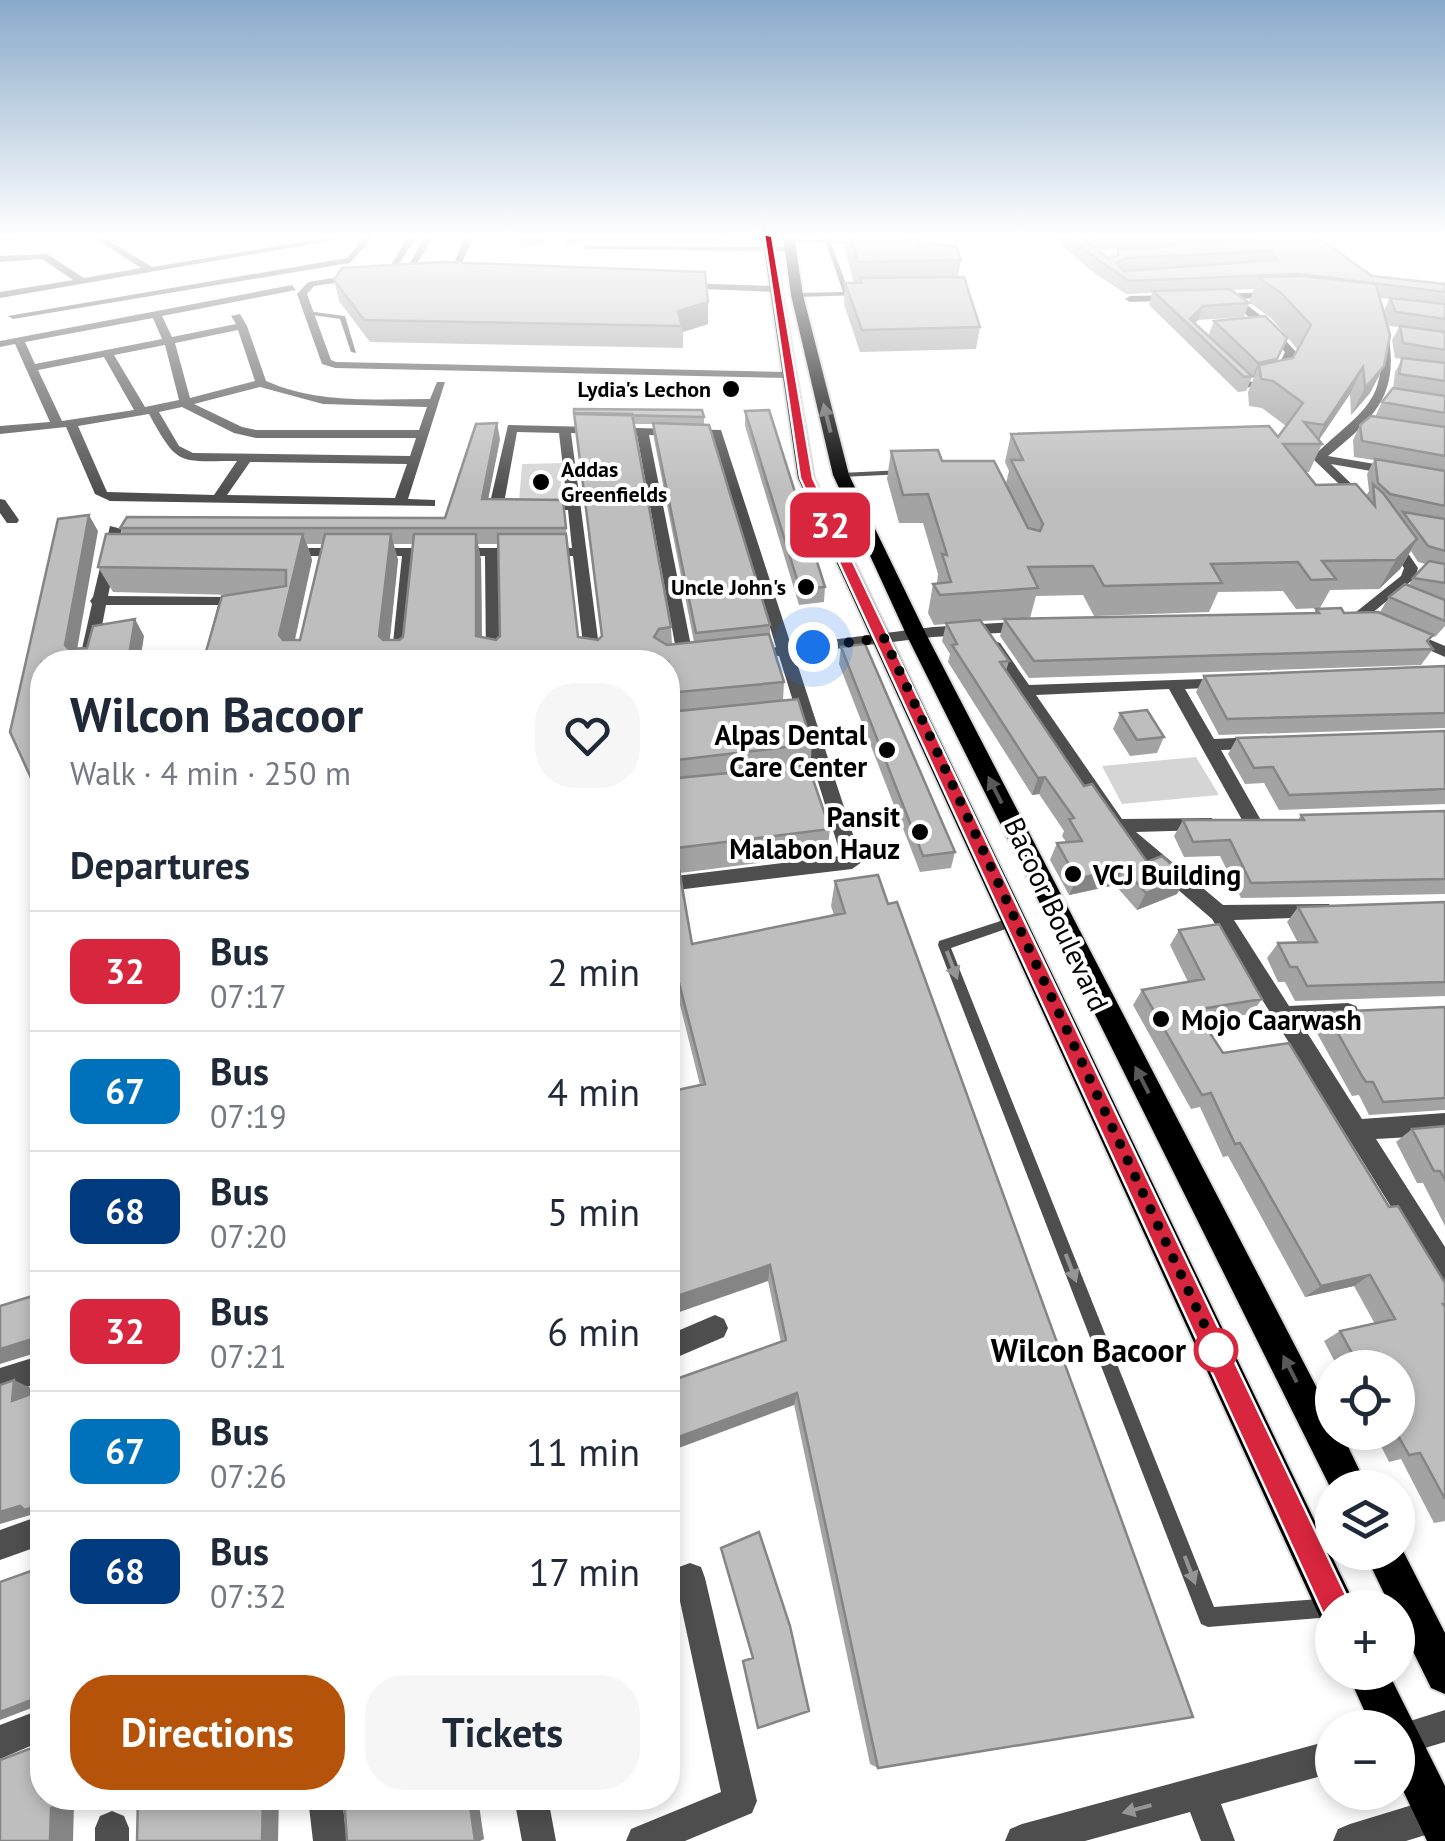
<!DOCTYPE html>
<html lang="en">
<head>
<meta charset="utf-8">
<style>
	:root { --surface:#fff; --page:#f6f6f7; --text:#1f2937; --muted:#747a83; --line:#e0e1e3; --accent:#b45309 }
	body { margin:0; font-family:"PT Sans",sans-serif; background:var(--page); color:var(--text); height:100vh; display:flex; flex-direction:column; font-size:38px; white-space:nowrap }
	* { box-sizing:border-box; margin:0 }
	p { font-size:32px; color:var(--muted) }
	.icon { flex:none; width:55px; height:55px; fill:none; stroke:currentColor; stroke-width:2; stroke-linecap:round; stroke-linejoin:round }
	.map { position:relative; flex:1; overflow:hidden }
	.details { position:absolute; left:30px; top:650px; width:650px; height:1160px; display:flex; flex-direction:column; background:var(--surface); border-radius:40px; box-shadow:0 5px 15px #0003 }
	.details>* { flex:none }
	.badge { padding:0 20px; border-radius:15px; font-size:35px; line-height:65px }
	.buttons { position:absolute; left:1315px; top:1350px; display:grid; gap:20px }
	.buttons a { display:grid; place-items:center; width:100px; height:100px; border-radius:50%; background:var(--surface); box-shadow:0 5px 15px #0003; font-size:50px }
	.you { position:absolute; width:50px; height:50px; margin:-25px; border:8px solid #fff; border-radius:50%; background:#1a73e8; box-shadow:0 0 0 15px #1a73e833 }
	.map>.badge { position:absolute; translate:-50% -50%; box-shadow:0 0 0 5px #fff }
	h2 { padding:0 40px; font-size:38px; line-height:90px }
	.round { display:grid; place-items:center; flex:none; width:105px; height:105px; border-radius:40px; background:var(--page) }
	.head { display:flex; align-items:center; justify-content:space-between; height:170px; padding:0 40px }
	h1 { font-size:48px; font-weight:700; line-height:75px }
	.button { display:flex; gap:20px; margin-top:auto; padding:20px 40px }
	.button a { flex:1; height:115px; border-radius:40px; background:var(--accent); color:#fff; font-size:40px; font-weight:700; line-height:115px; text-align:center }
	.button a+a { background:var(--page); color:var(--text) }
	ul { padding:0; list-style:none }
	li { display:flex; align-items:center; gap:30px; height:120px; padding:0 40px; border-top:2px solid var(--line) }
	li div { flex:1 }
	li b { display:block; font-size:38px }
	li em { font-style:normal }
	li .badge { min-width:110px; font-weight:700; text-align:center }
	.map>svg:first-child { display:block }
	.green { fill:#d5d5d5 }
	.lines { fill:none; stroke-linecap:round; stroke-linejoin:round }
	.primary-casing { stroke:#dbdbdb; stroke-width:4 }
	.service { fill:#4e4e4e; fill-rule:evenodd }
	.minor { fill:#4e4e4e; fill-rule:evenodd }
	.tertiary { fill:#4e4e4e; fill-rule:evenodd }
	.primary { fill:#000; fill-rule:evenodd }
	.wall { fill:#a3a3a3; fill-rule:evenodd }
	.shaded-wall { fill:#858585 }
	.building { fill:#bebebe; stroke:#858585; stroke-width:2.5; fill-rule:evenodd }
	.oneway { fill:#595959 }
	.oneway2 { fill:#959595 }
	.line { fill:#d7263d; stroke:#fff; stroke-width:2.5 }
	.walk { stroke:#000; stroke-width:10; stroke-dasharray:0 18 }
	.poi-dot { fill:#000; stroke:#fff; stroke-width:4 }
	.stop-dot { fill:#fff; stroke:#d7263d; stroke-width:5 }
	.labels { text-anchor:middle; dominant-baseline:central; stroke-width:8; stroke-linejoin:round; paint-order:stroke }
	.far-poi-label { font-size:22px; font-weight:bold; fill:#000; stroke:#fff; text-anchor:end }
	.poi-label { font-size:28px; font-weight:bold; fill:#000; stroke:#fff; text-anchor:end }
	.street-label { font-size:28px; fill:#000; stroke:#fff }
	.near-stop-label { font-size:32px; font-weight:bold; fill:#000; stroke:#fff; text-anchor:end }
</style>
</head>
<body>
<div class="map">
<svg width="1445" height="1841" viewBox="0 0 1445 1841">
	<rect width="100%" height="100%" fill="#fff"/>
	<!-- green -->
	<path class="green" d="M562 463 560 501 519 502 522 464Z
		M1196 757 1219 795 1122 804 1102 766Z"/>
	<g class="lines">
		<!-- primary casing -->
		<g class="primary-casing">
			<path id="primary" d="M762 236H773L814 478 1350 1594 1355 1608H1332V1626L1322 1622 798 478Z
				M783 236H794L803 295 849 475 926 634 1332 1417V1432H1341L1368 1488H1332V1491L906 634 833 475 791 295Z
				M1398 1541 1445 1633V1694L1431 1688 1398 1621V1608H1391L1364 1552H1398Z
				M1347 1672H1388L1445 1786V1841H1427L1398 1780V1728H1372Z"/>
		</g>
		<!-- service -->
		<path class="service" d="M827 236H833L832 240 863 242 860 244 831 243 849 292H860L862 295 797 297 794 295 797 293 843 292 826 243 785 241 788 239 826 240Z
			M584 246 788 247 791 249 788 251 586 249Z
			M307 311 345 316 356 353 351 352 340 319 305 314Z
			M903 470 907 472 906 474 841 477 837 475 841 473Z
			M1016 916 1020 918 1022 921 1020 924 951 948 1214 1607 1332 1598 1339 1601 1341 1608H1332V1617L1208 1627 1201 1624 938 945 939 941Z"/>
		<!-- minor -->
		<path class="minor" d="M0 236H38L0 241Z
			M91 236H101L152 267 339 236H358L0 298V292L73 280 42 259 0 262V256L47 254 84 278 141 268Z
			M365 236H374L350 263 13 319 8 316 347 258Z
			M408 236 416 238 389 279H383Z
			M465 236H474L460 267 452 269Z
			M1067 236H1113L1071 240Z
			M424 237 432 239 408 278H402Z
			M359 274 362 279 314 286 307 294 331 360 336 362 789 372 795 375 789 378 335 368 322 364 297 294 308 282Z
			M683 283 774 286 779 289 774 292 680 288Z
			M292 285 296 290 162 316 172 337 236 324 231 316 240 314 247 326 266 381C319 404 374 399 430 399L437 382H445L408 499 435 500V506L110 501 95 494 66 427 0 434V426L50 422 15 344 0 347V341ZM153 318 162 339 35 364 25 342ZM238 330 255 381 190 398 175 343ZM165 345 179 400 145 407 114 355ZM104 357 134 410 62 421 38 370ZM260 387 323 404 427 407 419 430H256L242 427 194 404ZM182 407 234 433 256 438H416L410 456 193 453 179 446 159 412ZM149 414C178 467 178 461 237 461L214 495 107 492 78 426ZM250 462 407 464 395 498 227 495Z
			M1278 292 1282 297 1239 299 1268 321 1296 352 1281 381 1245 388 1226 369V365H1234L1251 382 1273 377 1285 352 1260 325 1226 300 1207 297 1212 294Z
			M1178 295 1182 300 1130 302 1125 299 1130 296Z
			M1382 325 1387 328C1401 393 1376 417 1328 456L1445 476V484L1331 464 1367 499V505L1362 506 1312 458C1359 410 1392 406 1377 328Z
			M508 425 721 430 791 645 933 627 1028 621 1036 626 1028 631 933 637 794 654 862 862 852 869 668 891V877L841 856 779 656 767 655 765 652 776 647 712 437 649 435 694 661 692 665H680L678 661 637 435 571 433 601 662H585L573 556H499L502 662H486L485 556H417L407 662H391L402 556H282L275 552 282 548H572L568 510 496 511 489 507ZM517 432 559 433 567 502 504 503Z
			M0 499 5 500 19 520 17 523H7L0 513Z
			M110 526 122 529 108 596 232 597 234 600 219 662H203L218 605H106L95 662H79L92 604 90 601 93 597Z
			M1387 537 1399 540 1418 568 1415 578 1366 618H1356V612L1401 576 1404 568 1385 540Z
			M1407 630 1445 646V657L1402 638V632Z
			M994 641 1000 643 1029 685 1232 678 1234 682 1226 687 1185 689 1214 739 1257 737 1266 743 1257 749 1221 750 1262 822 1253 829 1246 827 1169 689 1036 695 1122 819 1212 818 1214 823 1212 828 1205 830 1136 832 1223 905 1329 904 1332 909 1329 914 1322 917 1234 920 1289 1006 1348 1003 1356 1006 1359 1012 1356 1018 1301 1023 1362 1119 1445 1113V1135L1376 1139 1445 1247V1283L1436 1279 1212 919 1110 831 986 646Z
			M715 1315 724 1319 728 1328 724 1337 668 1361V1335Z
			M42 1355V1382L0 1396V1368Z
			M42 1515V1545L0 1560V1530Z
			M690 1563 701 1567 705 1578 757 1801 752 1813 685 1841H626L631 1829 721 1792 675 1578 679 1567Z
			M42 1709V1741L0 1759V1725Z
			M308 1798H342L347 1841H313Z
			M514 1798H548L556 1841H522Z
			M112 1811 124 1816 129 1828V1841H95V1828L100 1816Z"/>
		<!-- tertiary -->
		<path class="tertiary" d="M1445 1710V1742L1398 1756V1728H1388Z
			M1332 1740V1773L1221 1804 1235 1841H1201L1190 1812 1085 1841H1005L1010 1829 1022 1824Z
			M1445 1795V1829L1406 1841H1333L1338 1829 1350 1824Z"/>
		<!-- primary -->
		<use href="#primary" class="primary"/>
	</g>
	<!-- wall -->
	<path class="wall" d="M520 236H547V244L522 246Z
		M563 236H726L723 243 586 241 564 245Z
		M845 236H922L921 243 961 260 958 277 980 327 976 349 860 352 844 304 845 283H854L844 247Z
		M1052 236H1079L1108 258 1117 255 1118 249 1100 250 1090 243 1092 236H1316L1372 276 1445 284V626L1435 637 1432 636 1428 643 1433 649 1421 665 1029 678 1000 636 1004 620 981 621 1009 661 1006 671 1084 786 1147 862 1177 894 1137 910 1115 885 1069 895 1050 860 1057 843 1066 842 1062 836 1064 831 1039 794 1032 795 948 662 950 654 942 641 946 624 934 625 928 613 933 584 937 583 938 574 923 523H899L887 479 891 451 942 461 1006 483 1009 471 1005 462 1011 434 1278 437 1286 426 1262 408 1249 406 1248 392 1254 377H1252L1246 391 1238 392 1149 305 1152 293 1126 294 1090 270ZM1254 289 1249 302 1271 318 1298 350 1293 358 1276 362 1214 321 1208 336 1195 323 1198 320 1244 317 1249 303 1232 290ZM1380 298 1389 299 1384 311 1389 326 1399 327 1392 340 1395 358 1402 359 1395 372 1393 389 1382 402 1375 417 1360 425 1353 440 1354 457 1374 460 1367 474 1369 491 1366 496 1316 485 1306 472H1309L1322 444 1319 440 1350 394 1351 415 1370 393 1384 366ZM1411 551 1418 562 1426 564 1413 578 1409 585 1389 597 1380 612 1344 613 1316 609 1314 613 1013 619 1030 618 1036 596 1083 595 1094 616 1209 612 1218 592 1283 591 1296 609 1320 608 1330 590 1379 589 1400 569Z
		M334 280 708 302V324L683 332V348L370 342 339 301Z
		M574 409 704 417V425L770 625V636L784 682 783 701 812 744 810 770 830 829 827 854 680 873 692 944 834 915 831 906 835 881 878 875V1768L870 1764 768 1281 700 1085 668 957V662H203L232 595 113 592 98 567 123 534 120 528 445 518 500 439 488 499 563 500 578 637 598 640 602 636ZM634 424H653L654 439 694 642 672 644 671 627ZM307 544H323L300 640H295L312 560ZM393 544H413L403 637 399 640H390L398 560ZM478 544H498L500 636 496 640 482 637 481 560Z
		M745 411 825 587 824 602 799 605 745 426Z
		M841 647 955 852 951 868 920 872 839 664Z
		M1445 666V728L1219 735 1196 692 1204 676Z
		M1120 713 1164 737 1157 753 1130 756 1113 729Z
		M1445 731V804L1279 810 1264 783 1245 784 1228 754 1237 738Z
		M1445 810V894L1241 898 1220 856 1184 857 1174 836 1183 820H1298L1301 815Z
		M1445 902V996L1295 1001 1285 982H1278L1267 958 1278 943H1298L1287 922 1298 907Z
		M1179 930 1262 999 1251 1014 1202 1021 1223 1053 1389 1207 1445 1283V1521L1434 1523 1401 1459 1389 1462 1374 1432H1398V1368H1338L1324 1341 1340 1331 1375 1324 1354 1286 1305 1297 1228 1156 1223 1157 1200 1107 1191 1109 1133 1005 1142 990 1188 982 1170 945Z
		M1445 1007V1110L1369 1115 1359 1095 1352 1096 1348 1089 1313 1026 1326 1012Z
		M1445 1126V1226L1423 1183H1417L1396 1142 1412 1129Z
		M721 1548 790 1626 758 1728 743 1662 752 1658Z"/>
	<!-- shaded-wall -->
	<path class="shaded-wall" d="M563 236H586V241L564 245Z
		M708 302V324L683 332 678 311Z
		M1203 306 1198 320 1191 327 1190 319Z
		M1287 338 1270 374 1259 365 1254 377 1252 378 1258 363Z
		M1384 366 1370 393 1351 415 1365 388Z
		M1363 367 1350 394 1316 444H1315L1324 425Z
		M497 423 500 439 485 515 482 499Z
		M89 515 98 531 75 661 65 645Z
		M303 534 312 560 290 661 279 635Z
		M391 534 398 560 387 662 379 636Z
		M476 534 481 560 482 662 476 636Z
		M1417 539 1400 569 1379 589 1396 560Z
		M135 619 144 636 140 662H128Z
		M42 705V724L34 707Z
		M1045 777 1039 794 1032 795 1038 778Z
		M1123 868 1115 885 1069 895 1077 879Z
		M1187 878 1177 894 1137 910 1146 893Z
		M770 1265 768 1281 668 1316V1299Z
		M1370 1275 1354 1286 1305 1297 1321 1286Z
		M42 1336V1351L0 1364V1349Z
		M14 1380 33 1389 32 1409 12 1401Z
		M797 1393 794 1405 668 1452V1441Z
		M42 1504V1514L37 1513 0 1524V1512L20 1506Z
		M668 1694 678 1749 676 1751 668 1704Z
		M42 1696V1704L0 1720V1712Z
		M77 1798H89L74 1804 73 1841H50L51 1808Z
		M263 1798H279L278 1841H262Z
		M469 1798H478L484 1839 480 1841H475Z"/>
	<!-- building -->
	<path class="building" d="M850 236H910L911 238 920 236 918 243 956 246 961 260 858 262Z
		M1069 236H1079L1108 258 1118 255V249L1253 240 1256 236H1316L1372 276 1445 284V292L1298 274 1129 281 1094 257ZM1270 251 1277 260 1124 271 1117 263 1126 258Z
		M442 262 705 272 708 302 678 311 682 326 364 320 334 280 342 268Z
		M1303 276 1376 284 1390 335 1384 366 1365 388 1363 367 1324 425 1304 422 1322 444H1283L1316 485 1356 484 1375 506 1373 484 1383 493 1417 539 1396 560 1322 561 1336 579 1311 580 1298 562 1211 564 1222 583 1104 586 1093 566 1028 567 1038 588 940 595 933 584 951 582 942 554 947 555 928 494 903 495 891 451 938 450 942 461H994L1028 528 1040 531 1043 524 1011 460H1023L1011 434 1269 426 1278 437 1303 403 1273 381 1261 379 1259 365 1293 358 1311 325 1281 293 1258 277Z
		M964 277 980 327 862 330 845 283H862L860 278Z
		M1230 289 1249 303 1203 306 1190 319 1252 376 1244 377 1153 291Z
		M1390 298 1445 304V319L1396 312Z
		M1265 316 1287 338 1277 359 1258 363 1214 321Z
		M1400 326 1445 332V350L1403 343Z
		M1402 358 1445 363V381L1399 374Z
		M1393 388 1445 396V413L1382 402Z
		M574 409 702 410 704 417 574 414Z
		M769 410 825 587 800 589 745 411Z
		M574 413 632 414 671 627 659 629 654 637 667 645 769 634 784 682 668 693V662H203L222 596 286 586V570L98 567 106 534H303L279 635 283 640H300L325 534H391L379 636 383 640H399L403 637 414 534H476V636L496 640 500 636 498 534H566L578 637 598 640 602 636Z
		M1371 416 1445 427V456L1362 441 1360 425Z
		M497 423 482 499 563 500 566 528H120L127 517 445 518 476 424Z
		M653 423 709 425 770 625 696 633Z
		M1375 459 1445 471V506L1390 494 1378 483Z
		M1403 512 1445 519V551L1428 546Z
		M89 515 65 645 69 649 87 648 93 626 135 619 128 662H42V705L34 707 42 724V802L10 732 58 519Z
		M1429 561 1445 564V583L1413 578Z
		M1405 584 1445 600V621L1389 597Z
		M1341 608 1344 613 1378 612 1433 635 1427 641 1433 649 1034 661 1004 619 1319 613 1316 609Z
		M980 620 1009 661 1000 662 1084 786 1092 784 1147 862 1162 856 1187 878 1146 893 1123 868 1077 879 1057 843 1082 841 1069 819 1074 818 1045 777 1038 778 952 645 957 644 946 623Z
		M865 644 955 852 923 856 841 647Z
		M1445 666V713L1227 719 1204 676Z
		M798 699 812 744 668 761V712Z
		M1147 710 1164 737 1137 740 1120 713Z
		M1445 731V789L1289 795 1273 767 1254 768 1237 738Z
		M808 765 830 829 668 849V779Z
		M1445 811V879L1251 883 1230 840 1193 842 1183 820H1304L1301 815Z
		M668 869H679L692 944 845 913 835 881 878 875 888 904 897 902 1193 1717 878 1768 797 1393 668 1441V1382L786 1340 770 1265 668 1299V1092L705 1084 668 940Z
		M1445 902V982L1307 986 1297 967H1290L1278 943 1317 942 1298 907Z
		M1219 924 1262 999 1195 1010 1223 1053 1289 1043 1389 1207 1398 1206 1445 1283V1304H1443L1445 1307V1499L1420 1453 1409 1455 1396 1432 1398 1368H1360L1340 1331 1395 1319 1370 1275 1321 1286 1240 1143 1235 1144 1211 1093 1202 1095 1142 990 1204 979 1179 930Z
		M1445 1007V1098L1383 1102 1373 1082H1366L1362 1076 1326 1012Z
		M1445 1126V1180L1440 1171H1434L1412 1129Z
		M42 1293V1336L0 1349V1306Z
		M14 1380 12 1401 42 1390V1504L25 1510 20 1506 0 1512V1385Z
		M759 1532 790 1626 809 1711 758 1728 743 1661 753 1658 721 1548Z
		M42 1567V1696L0 1712V1582Z
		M668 1704 676 1751 668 1754Z
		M42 1744V1798H77L51 1808 50 1841H0V1760Z
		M138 1798H263L262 1841H137Z
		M344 1798H469L475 1841H347Z"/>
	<!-- one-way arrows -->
	<defs><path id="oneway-solid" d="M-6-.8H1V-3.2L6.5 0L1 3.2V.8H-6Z" transform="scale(2.5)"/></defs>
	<g class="oneway">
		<use href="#oneway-solid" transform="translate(827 418) rotate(-104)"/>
		<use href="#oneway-solid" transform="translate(995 790) rotate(-117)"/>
		<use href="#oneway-solid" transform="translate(1142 1080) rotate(-117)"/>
		<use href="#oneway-solid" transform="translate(1290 1369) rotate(-117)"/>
	</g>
	<g class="oneway2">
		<use href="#oneway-solid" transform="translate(952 965) rotate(69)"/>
		<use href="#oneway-solid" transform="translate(1071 1268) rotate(69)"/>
		<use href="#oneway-solid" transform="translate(1190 1570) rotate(69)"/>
		<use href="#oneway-solid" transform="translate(1137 1809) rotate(165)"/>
	</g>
	<!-- sky -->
	<linearGradient id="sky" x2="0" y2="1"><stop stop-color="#89aaca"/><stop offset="0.48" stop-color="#fff"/><stop offset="1" stop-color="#fff" stop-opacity="0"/></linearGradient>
	<rect width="1445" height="493" fill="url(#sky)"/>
	<!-- line -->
	<path class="line" d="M764 234 772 236 813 478 1347 1597 1351 1608 1347 1618 1336 1623 1325 1618 800 478Z"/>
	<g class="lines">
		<!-- walk -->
		<path class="walk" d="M813 647 884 638 1218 1354 1216 1350"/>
	</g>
	<!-- markers -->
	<g class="poi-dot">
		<circle cx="731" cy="389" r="10"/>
		<circle cx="541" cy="482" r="10"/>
		<circle cx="806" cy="587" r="10"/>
		<circle cx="887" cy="750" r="10"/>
		<circle cx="920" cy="832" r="10"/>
		<circle cx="1073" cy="874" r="10"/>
		<circle cx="1161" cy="1019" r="10"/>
	</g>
	<circle class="stop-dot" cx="1216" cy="1350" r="20"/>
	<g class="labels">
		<!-- far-poi labels -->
		<g class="far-poi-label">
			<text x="711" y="389">Lydia's Lechon</text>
			<text x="561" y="469" text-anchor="start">Addas<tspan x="561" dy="25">Greenfields</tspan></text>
			<text x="786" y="587">Uncle John's</text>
		</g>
		<!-- poi labels -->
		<g class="poi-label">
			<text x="867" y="734">Alpas Dental<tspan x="867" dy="32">Care Center</tspan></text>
			<text x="900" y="816">Pansit<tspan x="900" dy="32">Malabon Hauz</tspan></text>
			<text x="1093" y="874" text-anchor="start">VCJ Building</text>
			<text x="1181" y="1019" text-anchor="start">Mojo Caarwash</text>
		</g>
		<!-- street labels -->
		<g class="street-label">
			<text transform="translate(1057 914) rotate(65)">Bacoor Boulevard</text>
		</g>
		<!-- near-stop labels -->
		<g class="near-stop-label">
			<text x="1186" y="1350">Wilcon Bacoor</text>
		</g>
	</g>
</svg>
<div class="buttons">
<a><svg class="icon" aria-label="locate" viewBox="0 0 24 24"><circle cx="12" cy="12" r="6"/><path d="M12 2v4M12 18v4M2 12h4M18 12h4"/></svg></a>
<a><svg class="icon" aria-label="layers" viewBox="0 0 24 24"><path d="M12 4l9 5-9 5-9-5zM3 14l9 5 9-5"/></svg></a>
<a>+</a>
<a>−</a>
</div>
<div class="you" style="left:813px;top:647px"></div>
<b class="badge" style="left:830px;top:525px;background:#d7263d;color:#fff">32</b>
<section class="details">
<div class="head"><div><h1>Wilcon Bacoor</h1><p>Walk · 4 min · 250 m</p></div><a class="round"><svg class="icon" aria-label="heart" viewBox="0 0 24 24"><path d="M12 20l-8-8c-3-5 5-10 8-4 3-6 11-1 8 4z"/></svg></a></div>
<h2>Departures</h2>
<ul>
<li><span class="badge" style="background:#d7263d;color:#fff">32</span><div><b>Bus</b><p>07:17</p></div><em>2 min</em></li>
<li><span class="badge" style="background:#0072bc;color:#fff">67</span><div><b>Bus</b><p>07:19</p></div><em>4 min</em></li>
<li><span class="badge" style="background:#003b80;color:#fff">68</span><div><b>Bus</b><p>07:20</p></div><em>5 min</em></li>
<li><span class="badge" style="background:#d7263d;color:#fff">32</span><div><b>Bus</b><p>07:21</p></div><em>6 min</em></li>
<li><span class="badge" style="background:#0072bc;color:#fff">67</span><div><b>Bus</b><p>07:26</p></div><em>11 min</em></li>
<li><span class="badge" style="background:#003b80;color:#fff">68</span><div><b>Bus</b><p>07:32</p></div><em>17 min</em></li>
</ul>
<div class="button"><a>Directions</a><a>Tickets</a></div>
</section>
</div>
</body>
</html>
